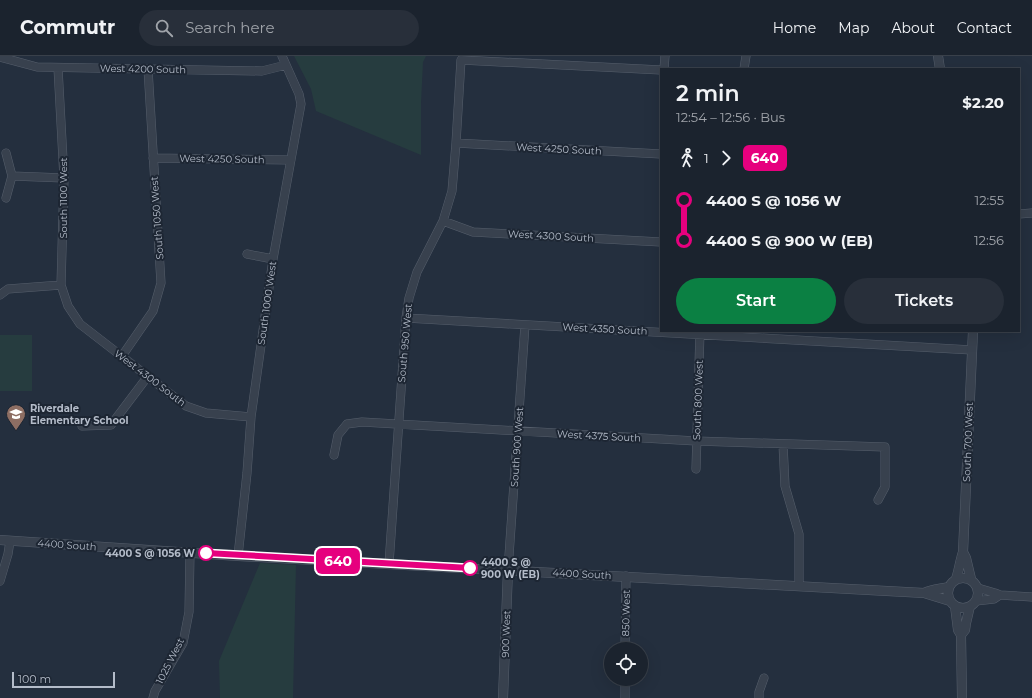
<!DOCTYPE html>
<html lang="en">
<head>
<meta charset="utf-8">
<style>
	:root { --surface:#1b232e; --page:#282f3a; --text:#f1f3f6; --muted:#a0a4aa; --line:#39404a; --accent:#0b8043 }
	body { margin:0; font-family:Montserrat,sans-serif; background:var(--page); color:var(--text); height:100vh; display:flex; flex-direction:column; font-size:15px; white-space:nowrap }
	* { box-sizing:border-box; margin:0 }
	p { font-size:13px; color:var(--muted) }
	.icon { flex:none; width:22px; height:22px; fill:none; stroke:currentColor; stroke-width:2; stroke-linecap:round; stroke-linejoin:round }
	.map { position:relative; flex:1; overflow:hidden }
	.panel { position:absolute; left:660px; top:12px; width:360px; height:264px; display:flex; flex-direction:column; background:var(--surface); border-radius:0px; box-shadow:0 4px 16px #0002,0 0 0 1px var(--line) }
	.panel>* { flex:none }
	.badge { padding:0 8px; border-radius:6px; font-size:14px; line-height:26px }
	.buttons { position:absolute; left:604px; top:586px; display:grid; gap:8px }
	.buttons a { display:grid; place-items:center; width:44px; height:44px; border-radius:50%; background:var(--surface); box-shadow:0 4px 16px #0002,0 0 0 1px var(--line); font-size:20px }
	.scale { position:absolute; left:12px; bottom:10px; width:103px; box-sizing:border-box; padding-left:4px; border:2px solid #b4bcc9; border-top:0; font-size:11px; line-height:14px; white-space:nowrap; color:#b4bcc9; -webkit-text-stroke:3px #1d2633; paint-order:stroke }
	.map>.badge { position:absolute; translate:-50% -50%; box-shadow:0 0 0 2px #fff }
	.legs { display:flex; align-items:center; gap:6px; height:44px; padding:0 16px; font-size:13px }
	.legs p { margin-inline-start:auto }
	.head { display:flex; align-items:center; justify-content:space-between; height:68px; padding:0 16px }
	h1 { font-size:22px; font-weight:600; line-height:30px }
	.button { display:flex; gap:8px; margin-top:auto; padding:8px 16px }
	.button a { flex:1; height:46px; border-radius:24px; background:var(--accent); color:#fff; font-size:16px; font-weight:600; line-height:46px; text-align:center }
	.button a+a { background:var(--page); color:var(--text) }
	ul { padding:0 16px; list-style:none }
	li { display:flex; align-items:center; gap:14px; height:40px; font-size:15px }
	li i { display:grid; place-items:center; width:6px; height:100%; margin:0 5px; background:currentColor }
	li i::after { content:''; width:10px; height:10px; margin:-5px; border:3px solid; border-radius:50%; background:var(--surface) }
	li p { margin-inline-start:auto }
	li:first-child i { background:linear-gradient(#0000 50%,currentColor 0) }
	li:last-child i { background:linear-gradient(currentColor 50%,#0000 0) }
	header { display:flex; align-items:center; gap:24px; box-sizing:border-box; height:56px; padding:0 20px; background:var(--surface); border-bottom:1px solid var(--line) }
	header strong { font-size:19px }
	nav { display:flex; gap:22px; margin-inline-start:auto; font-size:14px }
	.search { width:280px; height:36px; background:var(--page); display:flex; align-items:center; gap:10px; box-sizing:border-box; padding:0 14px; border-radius:22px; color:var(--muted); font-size:15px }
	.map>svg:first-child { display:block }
	.green { fill:#263c3f }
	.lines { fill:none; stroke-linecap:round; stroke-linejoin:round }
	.minor-casing { stroke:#565f6c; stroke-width:9 }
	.tertiary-casing { stroke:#565f6c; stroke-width:10 }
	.minor { stroke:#38414e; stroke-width:8 }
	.tertiary { stroke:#38414e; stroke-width:9 }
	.line-1-casing { stroke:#fff; stroke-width:9 }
	.line-1 { stroke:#e6007e; stroke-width:6 }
	.stop-1-dot { fill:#fff; stroke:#e6007e; stroke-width:2 }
	.labels { text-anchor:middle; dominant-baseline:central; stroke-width:4; stroke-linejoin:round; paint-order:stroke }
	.street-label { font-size:10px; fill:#b4bcc9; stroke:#1d2633 }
	.poi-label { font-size:10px; font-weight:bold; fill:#b4bcc9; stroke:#1d2633; text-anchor:start }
	.stop-label { font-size:10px; font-weight:bold; fill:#b4bcc9; stroke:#1d2633; text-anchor:end }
</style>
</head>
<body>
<header>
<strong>Commutr</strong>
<div class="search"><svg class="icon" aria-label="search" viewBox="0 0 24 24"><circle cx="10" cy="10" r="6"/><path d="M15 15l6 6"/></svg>Search here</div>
<nav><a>Home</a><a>Map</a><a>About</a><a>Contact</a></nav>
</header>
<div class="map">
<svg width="1032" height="642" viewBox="0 0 1032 642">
	<rect width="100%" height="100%" fill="#242f3e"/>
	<!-- green -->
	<path class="green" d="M294 0H426L423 6 421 47V99L316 55 311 33Z
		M0 279H32V335H0Z
		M260 507 296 509 293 642H220L219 605Z"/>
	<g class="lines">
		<!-- minor casing -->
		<g class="minor-casing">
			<path id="minor" d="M0 1 37 11 262 15 286 9
				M58 12 64 122 61 229 68 250 80 268 186 350 206 357 251 361
				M664 13 665 0
				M744 13 746 0
				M456 87 661 98
				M153 102 291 104
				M12 120 64 122
				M6 142 12 120 6 97
				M1019 158 1032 157
				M443 165 473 176 661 186
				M247 198 273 203
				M0 239 8 233 61 229
				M406 262 972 294
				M122 300 153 255 161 227 148 13
				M82 370 111 369 148 320
				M783 388 785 430 799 478V529
				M334 399 338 379 347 368 362 366 696 385 885 391V431L878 444
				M696 413 700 275
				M238 500 247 417 251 361 273 203 301 48 299 38 282 0
				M389 508 406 262 409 242 417 216 443 165 452 135 456 87 461 4 661 14
				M508 514 525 269
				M0 525 8 498 10 485
				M978 532 995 537 1000 539 1032 541
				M976 545 994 543 1000 539
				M625 593 626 520
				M153 642 155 635 183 587 189 556 190 496
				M625 642V623
				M759 642V636L764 622"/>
		</g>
		<!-- tertiary casing -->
		<g class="tertiary-casing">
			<path id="tertiary" d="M938 0 940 13
				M0 484 238 500 924 537 950 545
				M963 496 966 502 971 523
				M948 537a15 15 0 1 1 30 0a15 15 0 1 1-30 0Z
				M956 523C959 514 960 505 963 496L973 275
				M924 537C932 533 940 533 949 531
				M955 550 958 574 961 579 962 642
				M961 579 965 574 966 567 970 550
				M503 642 508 514"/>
		</g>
		<!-- minor -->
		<use href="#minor" class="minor"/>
		<!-- tertiary -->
		<use href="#tertiary" class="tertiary"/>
	</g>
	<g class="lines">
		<!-- line-1 casing -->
		<g class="line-1-casing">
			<path id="line-1" d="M206 497 470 512"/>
		</g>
		<!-- line-1 -->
		<use href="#line-1" class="line-1"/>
	</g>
	<!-- icons -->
	<defs>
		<g id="school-pin" transform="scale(1)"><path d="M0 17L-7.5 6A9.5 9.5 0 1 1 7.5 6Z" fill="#8d6e63" stroke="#1d2633"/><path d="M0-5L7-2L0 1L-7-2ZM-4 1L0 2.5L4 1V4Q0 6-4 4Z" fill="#fff"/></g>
	</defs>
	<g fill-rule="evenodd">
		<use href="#school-pin" x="16" y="358"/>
	</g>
	<!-- markers -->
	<g class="stop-1-dot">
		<circle cx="206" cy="497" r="7"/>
		<circle cx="470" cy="512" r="7"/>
	</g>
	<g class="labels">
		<!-- street labels -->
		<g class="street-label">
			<text transform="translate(143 13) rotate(1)">West 4200 South</text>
			<text transform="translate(559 93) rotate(3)">West 4250 South</text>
			<text transform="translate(222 103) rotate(1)">West 4250 South</text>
			<text transform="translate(63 142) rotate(-90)">South 1100 West</text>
			<text transform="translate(157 162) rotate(-94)">South 1050 West</text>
			<text transform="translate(551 180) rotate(3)">West 4300 South</text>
			<text transform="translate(267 247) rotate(-82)">South 1000 West</text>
			<text transform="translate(605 273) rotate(3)">West 4350 South</text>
			<text transform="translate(405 287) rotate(-85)">South 950 West</text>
			<text transform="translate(150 322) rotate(37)">West 4300 South</text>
			<text transform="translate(698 344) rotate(-88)">South 800 West</text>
			<text transform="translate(599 380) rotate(3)">West 4375 South</text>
			<text transform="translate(968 386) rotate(-88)">South 700 West</text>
			<text transform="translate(517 391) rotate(-86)">South 900 West</text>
			<text transform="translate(67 489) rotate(4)">4400 South</text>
			<text transform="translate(582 518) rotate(3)">4400 South</text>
			<text transform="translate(626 557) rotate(-89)">850 West</text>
			<text transform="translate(506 578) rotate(-88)">900 West</text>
			<text transform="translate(170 605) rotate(-63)">1025 West</text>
		</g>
		<!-- poi labels -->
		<g class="poi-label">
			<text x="30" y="352">Riverdale<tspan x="30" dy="12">Elementary School</tspan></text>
		</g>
		<!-- stop labels -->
		<g class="stop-label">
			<text x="195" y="497">4400 S @ 1056 W</text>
			<text x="481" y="506" text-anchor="start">4400 S @<tspan x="481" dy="12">900 W (EB)</tspan></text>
		</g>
	</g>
</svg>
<div class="buttons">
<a><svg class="icon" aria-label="locate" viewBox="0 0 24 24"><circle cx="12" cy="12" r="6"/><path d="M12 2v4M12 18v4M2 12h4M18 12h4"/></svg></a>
</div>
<div class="scale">100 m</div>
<b class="badge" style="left:338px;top:505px;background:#e6007e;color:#fff">640</b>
<section class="panel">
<div class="head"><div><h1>2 min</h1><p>12:54 – 12:56 · Bus</p></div><b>$2.20</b></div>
<div class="legs"><svg class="icon" aria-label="walk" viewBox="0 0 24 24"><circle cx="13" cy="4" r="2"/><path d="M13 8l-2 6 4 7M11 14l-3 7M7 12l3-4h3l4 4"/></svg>1<svg class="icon" aria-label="forward" viewBox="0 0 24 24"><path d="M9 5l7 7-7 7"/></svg><b class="badge" style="background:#e6007e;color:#fff">640</b></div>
<ul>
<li><i style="color:#e6007e"></i><b>4400 S @ 1056 W</b><p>12:55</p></li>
<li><i style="color:#e6007e"></i><b>4400 S @ 900 W (EB)</b><p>12:56</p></li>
</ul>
<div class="button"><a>Start</a><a>Tickets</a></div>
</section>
</div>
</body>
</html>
